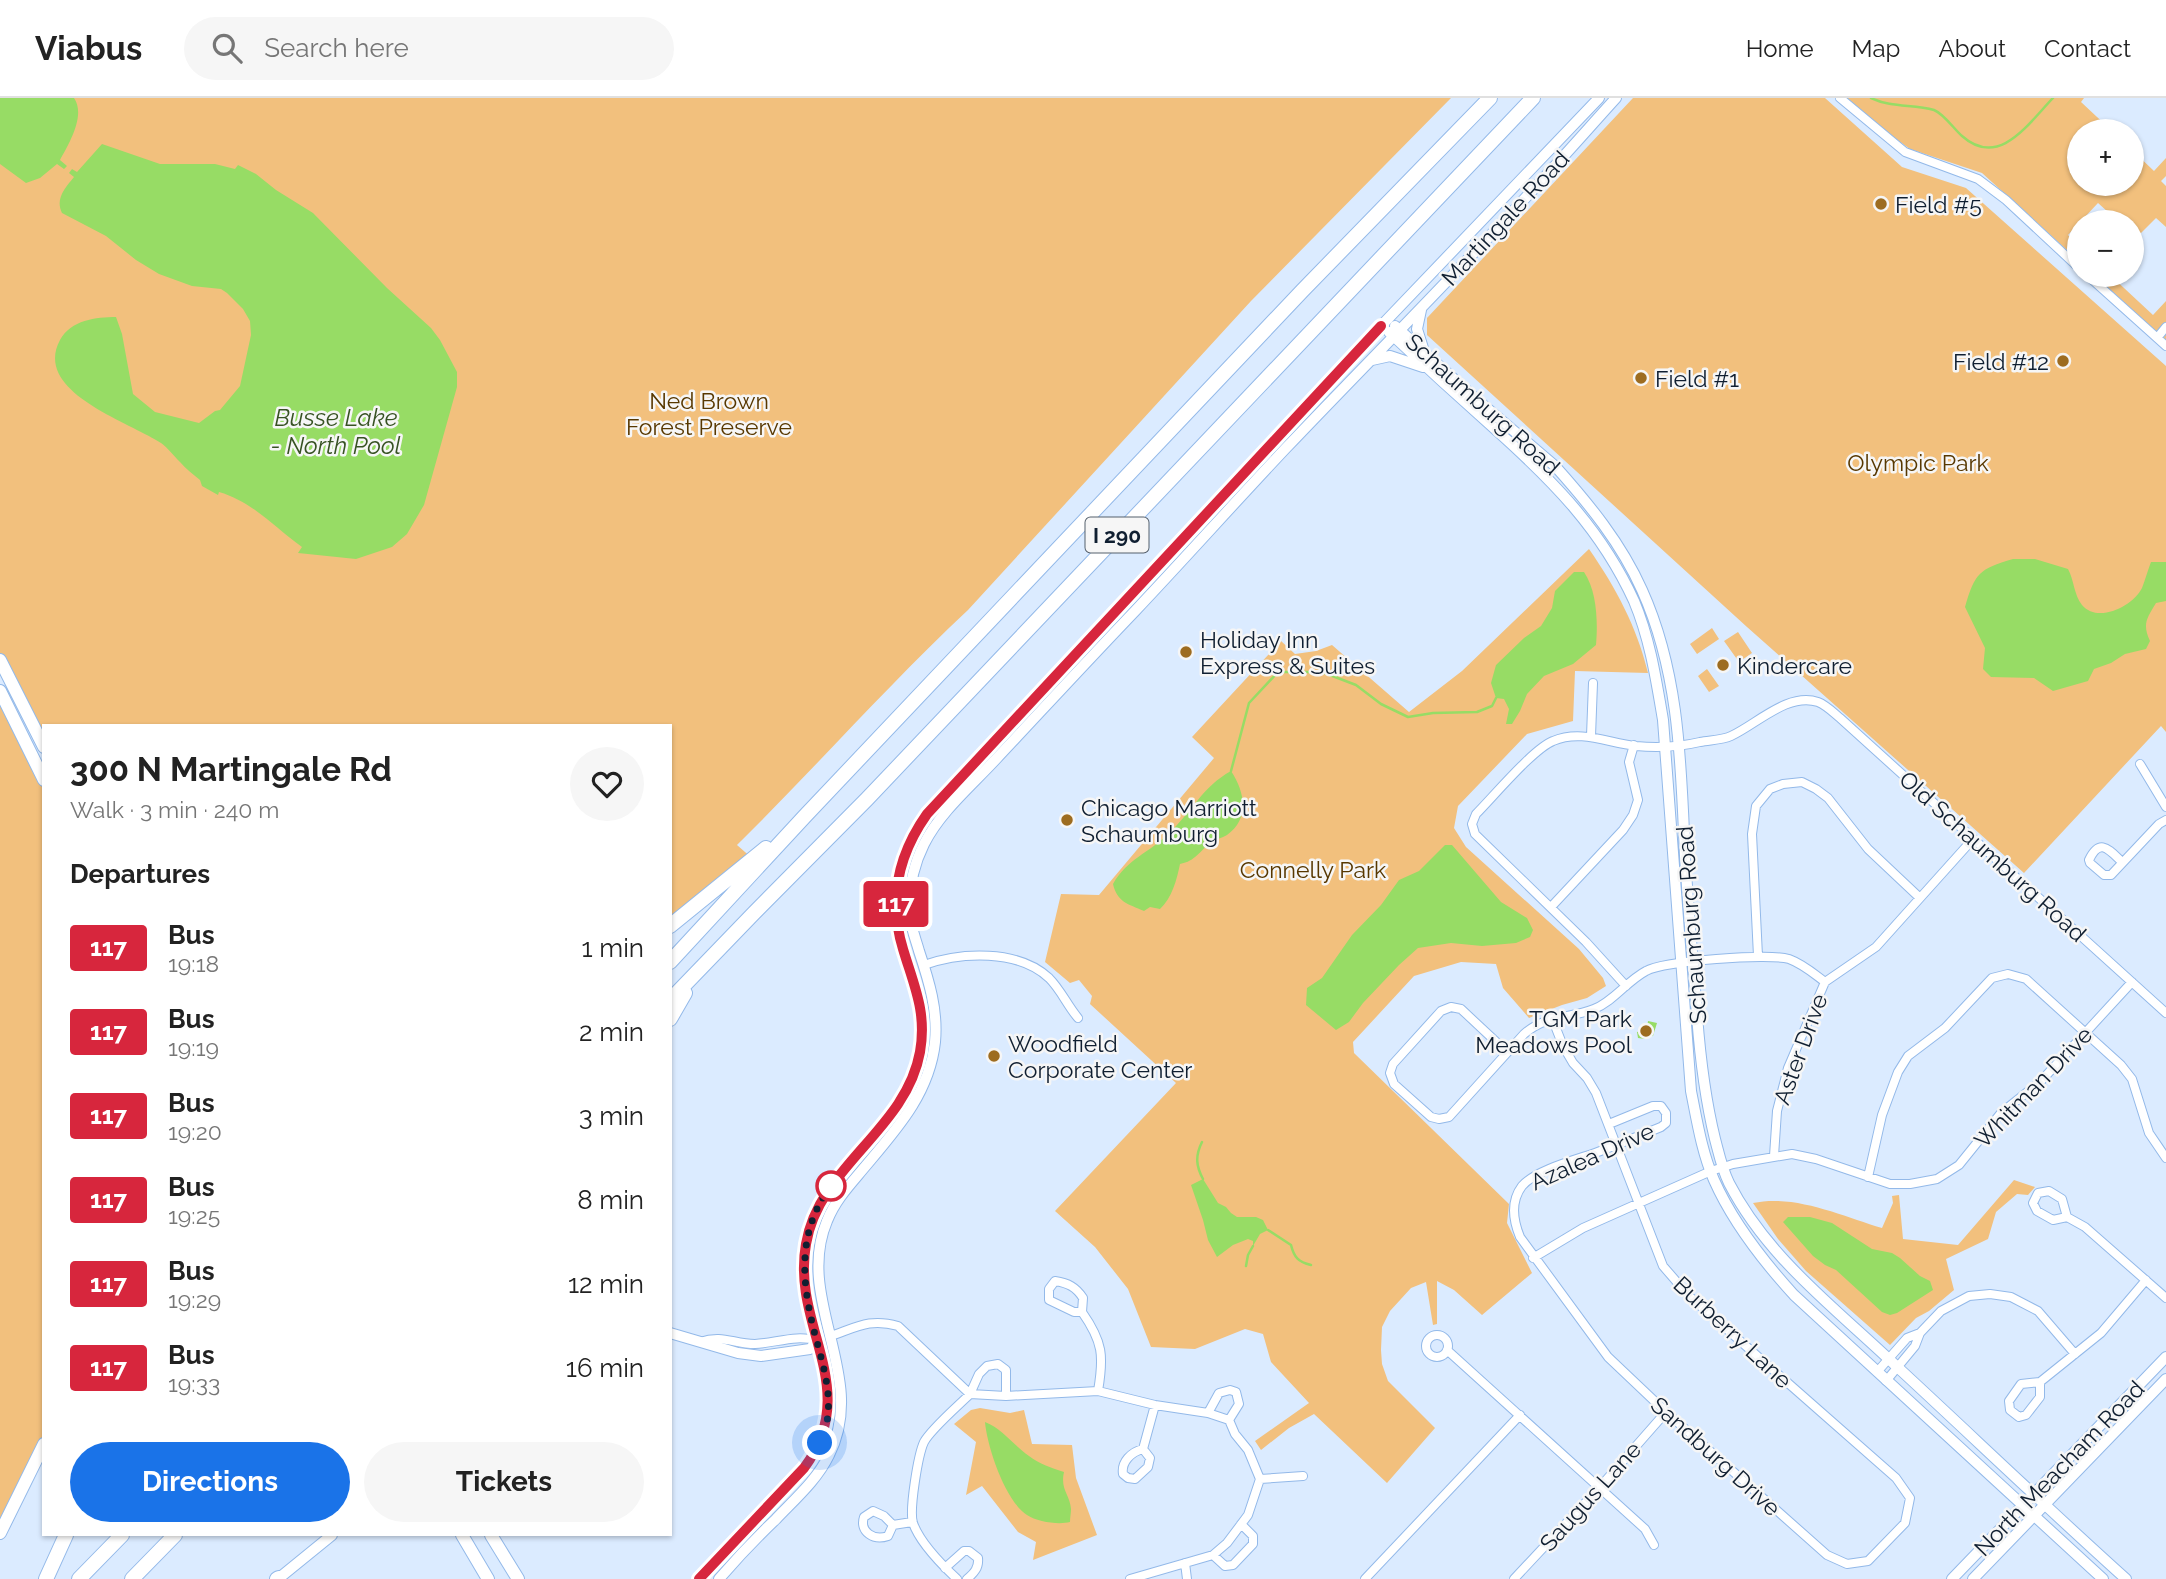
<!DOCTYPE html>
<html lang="en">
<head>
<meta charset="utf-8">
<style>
	:root { --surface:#fff; --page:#f6f6f6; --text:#222; --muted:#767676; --line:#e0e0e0; --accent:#1a73e8 }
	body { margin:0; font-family:Raleway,sans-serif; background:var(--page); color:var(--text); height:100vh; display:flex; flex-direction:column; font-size:26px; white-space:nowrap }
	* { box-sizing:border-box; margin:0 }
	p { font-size:23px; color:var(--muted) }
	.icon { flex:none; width:38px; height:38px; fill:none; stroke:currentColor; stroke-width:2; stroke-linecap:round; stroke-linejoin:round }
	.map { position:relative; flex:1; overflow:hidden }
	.details { position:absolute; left:42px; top:626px; width:630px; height:812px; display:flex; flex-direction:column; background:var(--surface); border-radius:0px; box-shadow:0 2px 5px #0004 }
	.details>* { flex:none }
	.badge { padding:0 14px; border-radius:5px; font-size:24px; line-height:46px }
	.controls { position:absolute; left:2067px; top:21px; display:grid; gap:14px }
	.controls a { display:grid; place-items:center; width:77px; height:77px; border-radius:50%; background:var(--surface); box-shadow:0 2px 5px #0004; font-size:35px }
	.you { position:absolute; width:35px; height:35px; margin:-18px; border:5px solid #fff; border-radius:50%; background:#1a73e8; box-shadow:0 0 0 10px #1a73e833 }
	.map>.badge { position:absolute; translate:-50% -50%; box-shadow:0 0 0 4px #fff }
	h2 { padding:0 28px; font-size:26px; line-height:63px }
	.round { display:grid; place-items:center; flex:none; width:74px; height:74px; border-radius:37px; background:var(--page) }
	.head { display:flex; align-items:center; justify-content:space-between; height:119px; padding:0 28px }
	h1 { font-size:33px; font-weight:700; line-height:52px }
	.button { display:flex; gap:14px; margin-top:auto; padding:14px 28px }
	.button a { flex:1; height:80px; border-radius:42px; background:var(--accent); color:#fff; font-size:28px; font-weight:700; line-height:80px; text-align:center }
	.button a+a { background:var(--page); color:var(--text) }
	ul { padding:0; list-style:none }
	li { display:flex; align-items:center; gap:21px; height:84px; padding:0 28px }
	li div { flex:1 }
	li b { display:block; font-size:26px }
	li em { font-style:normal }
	li .badge { min-width:77px; font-weight:700; text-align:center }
	header { display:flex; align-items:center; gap:42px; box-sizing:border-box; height:98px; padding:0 35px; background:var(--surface); border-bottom:2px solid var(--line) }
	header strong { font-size:33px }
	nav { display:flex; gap:38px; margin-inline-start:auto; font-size:24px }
	.search { width:490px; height:63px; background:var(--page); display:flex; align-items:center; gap:18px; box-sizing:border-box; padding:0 24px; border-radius:38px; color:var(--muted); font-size:26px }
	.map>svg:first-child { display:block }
	.green { fill:#f2c07d }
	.water { fill:#97dc65 }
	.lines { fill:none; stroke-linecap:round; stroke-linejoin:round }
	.stream { stroke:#97dc65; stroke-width:2.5 }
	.street-casing { stroke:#93b9e9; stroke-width:10 }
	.secondary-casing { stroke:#93b9e9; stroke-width:12 }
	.primary-casing { stroke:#93b9e9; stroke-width:14 }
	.highway-casing { stroke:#93b9e9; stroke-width:16 }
	.street { stroke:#fff; stroke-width:8 }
	.secondary { stroke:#fff; stroke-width:10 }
	.primary { stroke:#fff; stroke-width:12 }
	.highway { stroke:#fff; stroke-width:14 }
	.line-casing { stroke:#fff; stroke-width:16 }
	.line { stroke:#d7263d; stroke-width:10 }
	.walk { stroke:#101f31; stroke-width:7; stroke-dasharray:0 12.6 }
	.poi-dot { fill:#9d6c20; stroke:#f6f6f6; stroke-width:2.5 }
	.stop-dot { fill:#fff; stroke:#d7263d; stroke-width:3.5 }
	.labels { text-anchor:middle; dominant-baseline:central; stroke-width:5; stroke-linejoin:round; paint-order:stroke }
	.shield { fill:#f6f6f6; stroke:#55606c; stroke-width:2 }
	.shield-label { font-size:21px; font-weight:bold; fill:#101f31 }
	.poi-label { font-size:23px; fill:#101f31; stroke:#f6f6f6; text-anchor:start }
	.street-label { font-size:23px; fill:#101f31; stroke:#f6f6f6 }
	.park-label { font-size:23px; fill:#583800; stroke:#f6f6f6 }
	.water-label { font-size:24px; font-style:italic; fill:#375223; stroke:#f6f6f6 }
</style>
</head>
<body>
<header>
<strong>Viabus</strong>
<div class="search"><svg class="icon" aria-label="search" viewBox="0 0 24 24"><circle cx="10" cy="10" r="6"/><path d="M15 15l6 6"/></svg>Search here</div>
<nav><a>Home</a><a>Map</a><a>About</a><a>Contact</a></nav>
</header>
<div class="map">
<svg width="2166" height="1481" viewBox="0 0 2166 1481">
	<rect width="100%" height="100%" fill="#dbebff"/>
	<!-- green -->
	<path class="green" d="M0 0H1451L1251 203 968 512C888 587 815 670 737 747L753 761 670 828V628H44V649L0 562Z
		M1633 0H1825L1902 69 1966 90 2166 268V634L2161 628 2024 775 1747 529 1427 237V220Z
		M1847 0H2084L2081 4 2112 33H2079V86H2132V52L2154 73 2166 60V78L2161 83 2166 88V129L2156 120 2136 140 2132 136V124H2119L2098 105 2068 137 2079 148V163L1982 75 1910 51 1885 33Z
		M2094 177H2110L2153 217 2166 203V243Z
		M1589 451C1616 490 1637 529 1648 575L1575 573 1573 623 1527 636 1458 708 1454 730 1466 749 1579 851 1603 880 1606 888 1587 900 1562 907 1529 920 1503 890 1496 866 1461 864 1414 878 1353 944 1354 955 1509 1106 1507 1125 1532 1175 1482 1217 1454 1192 1437 1183V1226L1433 1227 1426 1184 1411 1190 1390 1213 1382 1229 1381 1252 1382 1266 1388 1283 1435 1330 1387 1385 1314 1316 1289 1330 1261 1352 1255 1343 1309 1305 1271 1264 1263 1236 1245 1231 1195 1251 1151 1249 1128 1191 1095 1149 1055 1113 1176 985 1090 906 1092 898 1079 882 1070 885 1045 864 1061 796 1099 797 1214 660 1192 639 1281 543 1295 556 1316 553 1332 547 1409 614 1462 573Z
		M1712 530 1719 541 1697 556 1690 546Z
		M1738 534 1752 555 1739 564 1724 543Z
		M1707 571 1719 588 1709 594 1698 578Z
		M0 593 44 682V1346L0 1435Z
		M2014 1082 2035 1089 2028 1097 2017 1096 1996 1114 1988 1141 1946 1161 1954 1192 1929 1213 1916 1220 1890 1247 1806 1173 1778 1141 1753 1105C1795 1096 1842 1118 1882 1130L1893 1105 1892 1098 1899 1097 1903 1141 1958 1147Z
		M980 1310 1010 1315 1024 1312 1032 1346 1072 1347 1076 1380 1097 1437 1033 1462 1036 1444 1018 1434 982 1388 966 1397 976 1344 954 1326 971 1312Z"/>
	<!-- water -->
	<path class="water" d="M0 0H74C86 17 69 46 60 62L67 68 64 71 57 66 40 80 26 85 0 66Z
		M102 46 160 66H215L235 71 238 67 256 76 276 92 313 115 387 190 431 230 440 242 457 274V289L424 407 407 436 392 449 356 461 298 455 302 449C274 429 253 404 219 394L218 397 202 388 200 382C193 376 186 371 180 364 174 358 168 350 161 345 130 324 32 294 60 242 71 222 96 219 116 219L122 236 133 296 155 314 199 325 215 313 220 312 240 288 251 237 250 223 243 211 227 195 221 191 192 188 159 176 136 162 106 138 62 115C55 101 65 90 74 79L69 75 72 71 77 74Z
		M2013 461H2035L2068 471C2074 482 2074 497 2082 507 2098 526 2133 508 2142 490 2145 482 2148 472 2151 464H2166V503L2156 505C2147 520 2142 526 2150 543L2146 551 2125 556 2111 565 2094 571 2088 583 2053 593 2034 580 1991 579 1983 571 1985 550 1965 509C1975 475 1979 471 2013 461Z
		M1574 474H1584C1597 493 1598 524 1596 547L1573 566 1544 578 1527 596 1520 613 1512 626H1506L1509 611 1504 601 1496 600 1491 585 1496 567 1524 540 1541 528 1552 510 1555 493Z
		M1231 673C1245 694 1250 721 1227 737 1222 740 1216 741 1212 744 1199 753 1196 763 1180 766 1177 781 1172 800 1160 811L1150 809 1144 813C1128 806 1117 804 1113 786 1128 760 1148 756 1169 735 1192 714 1202 689 1231 673Z
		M1445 747H1452L1501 804 1527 820 1533 832 1530 839 1516 845 1482 848 1451 845 1418 850 1399 867 1363 905 1349 924 1336 932 1306 907 1307 890 1322 880 1352 837 1381 807 1399 782 1419 773Z
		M1648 923 1657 925 1653 938 1647 939 1646 941 1638 940 1637 934 1643 932 1644 930H1647Z
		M1203 1081 1218 1105 1226 1109 1231 1115 1237 1119H1256L1263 1122 1268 1132 1260 1136 1253 1148V1143L1248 1141 1233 1147 1217 1159 1208 1142 1203 1122 1191 1087Z
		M1788 1119H1810L1832 1125 1872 1151 1892 1155 1900 1160 1920 1178 1930 1183 1933 1192 1897 1215 1890 1217 1882 1214 1836 1172 1825 1167 1813 1158 1783 1124Z
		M985 1324C1003 1331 1013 1347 1029 1358 1039 1366 1052 1370 1064 1374 1060 1392 1070 1396 1071 1411 1071 1415 1070 1419 1070 1424 1059 1427 1037 1424 1027 1417 1005 1403 987 1348 985 1324Z"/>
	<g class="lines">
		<!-- stream -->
		<path class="stream" d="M1871 0C1892 10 1913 6 1934 12 1944 16 1954 31 1962 38 1999 71 2028 26 2053 0
			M1231 673 1249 605 1278 574H1322L1356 587 1381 606 1408 619 1433 615 1477 614 1492 608 1496 600
			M1202 1044C1195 1058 1196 1068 1203 1081
			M1268 1132 1291 1147C1294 1159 1298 1164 1311 1167
			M1246 1168 1248 1157 1253 1148"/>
		<!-- street casing -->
		<g class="street-casing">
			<path id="street" d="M1840 0 1905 54 1978 81 2006 102 2079 170
				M2087 177 2166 248
				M2157 240 2166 229
				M1591 638 1593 585
				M2140 666 2166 709
				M2122 764C2109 752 2100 739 2089 762L2090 765 2104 777H2111L2159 726 2166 722
				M1551 809 1623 732 1633 717 1638 702 1629 664 1634 647
				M1758 858 1752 736 1756 708 1770 691 1783 686 1802 684 1816 691 1828 700 1868 751 1920 800
				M924 867C961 854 1018 851 1049 880 1061 892 1067 907 1078 920
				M1626 888 1586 844 1475 736 1472 726 1476 716C1493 699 1533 651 1553 643 1581 631 1608 645 1636 648 1658 650 1679 649 1700 644 1710 642 1722 642 1731 638 1757 626 1788 594 1818 604 1826 607 1834 615 1840 620L2166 915
				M1552 920 1563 948 1573 965 1587 980 1596 995 1663 1168 1689 1198 1896 1380 1910 1400 1905 1425 1868 1463 1847 1466 1827 1457 1666 1314 1608 1259 1520 1139C1513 1122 1510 1104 1522 1088 1536 1072 1575 1062 1595 1055 1617 1047 1639 1038 1661 1029L1666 1025V1015L1661 1008H1653L1609 1026
				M1507 954 1461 911 1451 909 1441 913 1393 966 1390 975 1394 986 1431 1019 1439 1021 1449 1019 1524 936C1547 916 1569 921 1594 911 1614 903 1627 883 1646 873 1663 863 1769 855 1789 861 1803 866 1813 875 1825 884
				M1774 1058 1777 1013 1788 970 1825 884 1876 849 1973 741
				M1868 1079 1882 1017 1898 974 1908 958 1945 930 1992 880 2008 876 2026 881 2121 967 2132 981 2149 1035 2166 1060
				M2067 1119 2062 1101 2049 1093 2038 1095 2033 1105 2037 1113 2053 1122 2067 1119 2085 1129 2166 1200
				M1533 1160 1583 1130 1711 1073 1733 1066 1792 1056 1816 1061 1890 1086H1910L1937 1081 1959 1067 2001 1015 2041 983 2132 884
				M1055 1183C1068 1185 1076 1189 1083 1200L1082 1214H1074L1049 1202V1191Z
				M1082 1214C1103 1244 1104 1258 1098 1293
				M1426 1248a11 11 0 1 1 22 0a11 11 0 1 1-22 0Z
				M831 1238C857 1229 870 1220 898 1228L970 1296 979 1276 987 1268 998 1266 1006 1272V1298
				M700 1244C723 1236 733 1246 755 1246 776 1245 797 1236 817 1243
				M1447 1252 1645 1431 1654 1447
				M1877 1274 1907 1240 1920 1235 1941 1213 1969 1198 1990 1196 2011 1199 2038 1213 2075 1256
				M1886 1283 1915 1248 1920 1235
				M2040 1284 2101 1235 2146 1182
				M2040 1284V1299L2026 1317 2019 1319 2010 1312 2009 1303 2021 1286Z
				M1208 1315 1219 1295 1230 1292 1236 1294 1239 1306 1229 1322
				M1143 1351 1150 1360 1148 1369 1135 1381 1128 1380 1123 1376C1121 1364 1131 1354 1143 1351Z
				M1143 1351 1155 1307
				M1260 1381 1303 1378
				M873 1413 884 1418 893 1427 888 1438C874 1443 859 1434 864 1419Z
				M893 1427 912 1424
				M1213 1457 1225 1468 1233 1467 1253 1446V1438L1241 1426
				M1185 1465 1187 1481
				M945 1470 964 1453H969L978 1460C979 1470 974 1475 967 1481
				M957 1481C942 1467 920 1445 913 1425 909 1412 918 1357 924 1344 931 1331 958 1308 970 1296L1006 1298 1098 1293 1155 1307 1208 1315 1229 1322 1235 1336 1248 1352 1260 1381 1248 1417 1227 1445 1213 1457 1130 1481
				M1365 1481 1520 1317
				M1514 1481 1600 1389 1666 1314"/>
		</g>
		<!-- secondary casing -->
		<g class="secondary-casing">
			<path id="secondary" d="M1421 212 1417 231 1423 250
				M1395 228 1474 299 1555 368C1589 406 1621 445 1642 492 1680 576 1681 668 1685 758 1688 807 1692 855 1696 903 1699 950 1704 996 1715 1041 1719 1056 1722 1071 1729 1085 1767 1159 1834 1209 1893 1265 1971 1337 2047 1410 2126 1481
				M1389 234C1424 267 1459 299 1495 331 1553 383 1601 431 1634 503 1650 541 1656 581 1663 622L1691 993C1697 1023 1702 1055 1714 1082 1733 1125 1763 1163 1794 1197L2103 1481
				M1372 262 1390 258 1423 269
				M670 1235 738 1255 761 1258 810 1251 817 1243
				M278 1481 332 1437
				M699 1481 804 1370C863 1288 791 1231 806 1146 819 1068 906 1032 920 954 927 914 914 888 903 851 884 789 903 742 945 697L1381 228 1599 0
				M719 1481C737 1460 756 1440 776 1421 795 1401 817 1382 829 1357 869 1279 794 1201 827 1123 834 1105 846 1091 858 1077 892 1036 929 999 935 944 938 912 929 883 919 853 916 842 911 830 910 818 908 793 913 768 924 746 940 714 971 688 996 661 1042 612 1088 562 1135 513 1186 459 1235 404 1286 350 1367 265 1450 182 1529 96 1559 64 1587 32 1616 0
				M1952 1481 2166 1259
				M1973 1481 2166 1281"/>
		</g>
		<!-- primary casing -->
		<g class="primary-casing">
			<path id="primary" d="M0 562 44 649
				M0 593 44 682
				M0 1435 44 1346
				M462 1437 488 1481
				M491 1437 518 1481"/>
		</g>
		<!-- highway casing -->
		<g class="highway-casing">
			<path id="highway" d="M670 828 766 750
				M670 864 805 718 1303 192 1490 0
				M670 902 754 815 867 701 1533 0
				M670 921 685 895
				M46 1481 66 1437
				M79 1481 122 1437
				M132 1481 175 1437
				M277 1481 279 1480"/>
		</g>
		<!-- street -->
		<use href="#street" class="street"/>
		<!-- secondary -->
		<use href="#secondary" class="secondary"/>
		<!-- primary -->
		<use href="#primary" class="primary"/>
		<!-- highway -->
		<use href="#highway" class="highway"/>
	</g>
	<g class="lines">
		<!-- line casing -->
		<g class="line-casing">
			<path id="line" d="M699 1481 804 1370C863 1290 791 1229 806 1146 819 1068 906 1032 920 954 927 914 914 888 903 851 888 802 898 757 927 716L1381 228"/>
		</g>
		<!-- line -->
		<use href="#line" class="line"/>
		<!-- walk -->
		<path class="walk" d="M820 1345C836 1311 826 1278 817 1244 802 1190 795 1135 831 1088"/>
	</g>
	<!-- markers -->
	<g class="poi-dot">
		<circle cx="1881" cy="106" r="7"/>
		<circle cx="2063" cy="263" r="7"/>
		<circle cx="1641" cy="280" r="7"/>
		<circle cx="1186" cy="554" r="7"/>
		<circle cx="1723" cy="567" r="7"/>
		<circle cx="1067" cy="722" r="7"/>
		<circle cx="1646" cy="933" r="7"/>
		<circle cx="994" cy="958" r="7"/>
	</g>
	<circle class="stop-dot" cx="831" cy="1088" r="14"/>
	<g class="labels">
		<!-- shield labels -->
		<rect class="shield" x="1085.5" y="419.5" width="63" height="35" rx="5"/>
		<g class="shield-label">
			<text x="1117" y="437">I 290</text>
		</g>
		<!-- poi labels -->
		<g class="poi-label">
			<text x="1895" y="106">Field #5</text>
			<text x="2049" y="263" text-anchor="end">Field #12</text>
			<text x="1655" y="280">Field #1</text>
			<text x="1200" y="541">Holiday Inn<tspan x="1200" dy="26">Express &amp; Suites</tspan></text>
			<text x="1737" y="567">Kindercare</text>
			<text x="1081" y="709">Chicago Marriott<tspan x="1081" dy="26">Schaumburg</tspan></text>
			<text x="1632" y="920" text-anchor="end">TGM Park<tspan x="1632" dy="26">Meadows Pool</tspan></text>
			<text x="1008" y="945">Woodfield<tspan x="1008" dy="26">Corporate Center</tspan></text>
		</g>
		<!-- street labels -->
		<g class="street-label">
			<text transform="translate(1505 120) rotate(-47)">Martingale Road</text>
			<text transform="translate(1483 306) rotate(42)">Schaumburg Road</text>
			<text transform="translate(1993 758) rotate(42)">Old Schaumburg Road</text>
			<text transform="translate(1691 827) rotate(-94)">Schaumburg Road</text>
			<text transform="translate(1800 951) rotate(-70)">Aster Drive</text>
			<text transform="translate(2033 989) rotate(-46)">Whitman Drive</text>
			<text transform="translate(1592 1058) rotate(-24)">Azalea Drive</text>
			<text transform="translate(1733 1234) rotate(43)">Burberry Lane</text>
			<text transform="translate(1716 1358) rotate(42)">Sandburg Drive</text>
			<text transform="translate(2059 1370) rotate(-46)">North Meacham Road</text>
			<text transform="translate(1590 1398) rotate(-48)">Saugus Lane</text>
		</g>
		<!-- park labels -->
		<g class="park-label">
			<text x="709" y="302">Ned Brown<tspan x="709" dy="26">Forest Preserve</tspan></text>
			<text x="1918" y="364">Olympic Park</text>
			<text x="1313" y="771">Connelly Park</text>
		</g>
		<!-- water labels -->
		<g class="water-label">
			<text x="336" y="319">Busse Lake<tspan x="336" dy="28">- North Pool</tspan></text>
		</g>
	</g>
</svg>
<div class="controls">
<a>+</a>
<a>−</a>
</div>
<div class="you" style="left:820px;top:1345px"></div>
<b class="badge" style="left:896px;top:806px;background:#d7263d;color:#fff">117</b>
<section class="details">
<div class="head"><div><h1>300 N Martingale Rd</h1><p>Walk · 3 min · 240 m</p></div><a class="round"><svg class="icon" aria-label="heart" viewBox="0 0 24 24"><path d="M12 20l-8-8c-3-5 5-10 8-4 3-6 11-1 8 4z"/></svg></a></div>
<h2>Departures</h2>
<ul>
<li><span class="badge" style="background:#d7263d;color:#fff">117</span><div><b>Bus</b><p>19:18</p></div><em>1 min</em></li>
<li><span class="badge" style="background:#d7263d;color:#fff">117</span><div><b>Bus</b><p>19:19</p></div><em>2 min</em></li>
<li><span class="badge" style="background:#d7263d;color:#fff">117</span><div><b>Bus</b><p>19:20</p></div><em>3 min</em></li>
<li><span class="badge" style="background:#d7263d;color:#fff">117</span><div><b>Bus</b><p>19:25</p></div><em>8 min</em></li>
<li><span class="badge" style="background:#d7263d;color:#fff">117</span><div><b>Bus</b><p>19:29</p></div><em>12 min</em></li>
<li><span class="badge" style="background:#d7263d;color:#fff">117</span><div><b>Bus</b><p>19:33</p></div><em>16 min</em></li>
</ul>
<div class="button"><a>Directions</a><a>Tickets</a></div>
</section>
</div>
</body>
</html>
